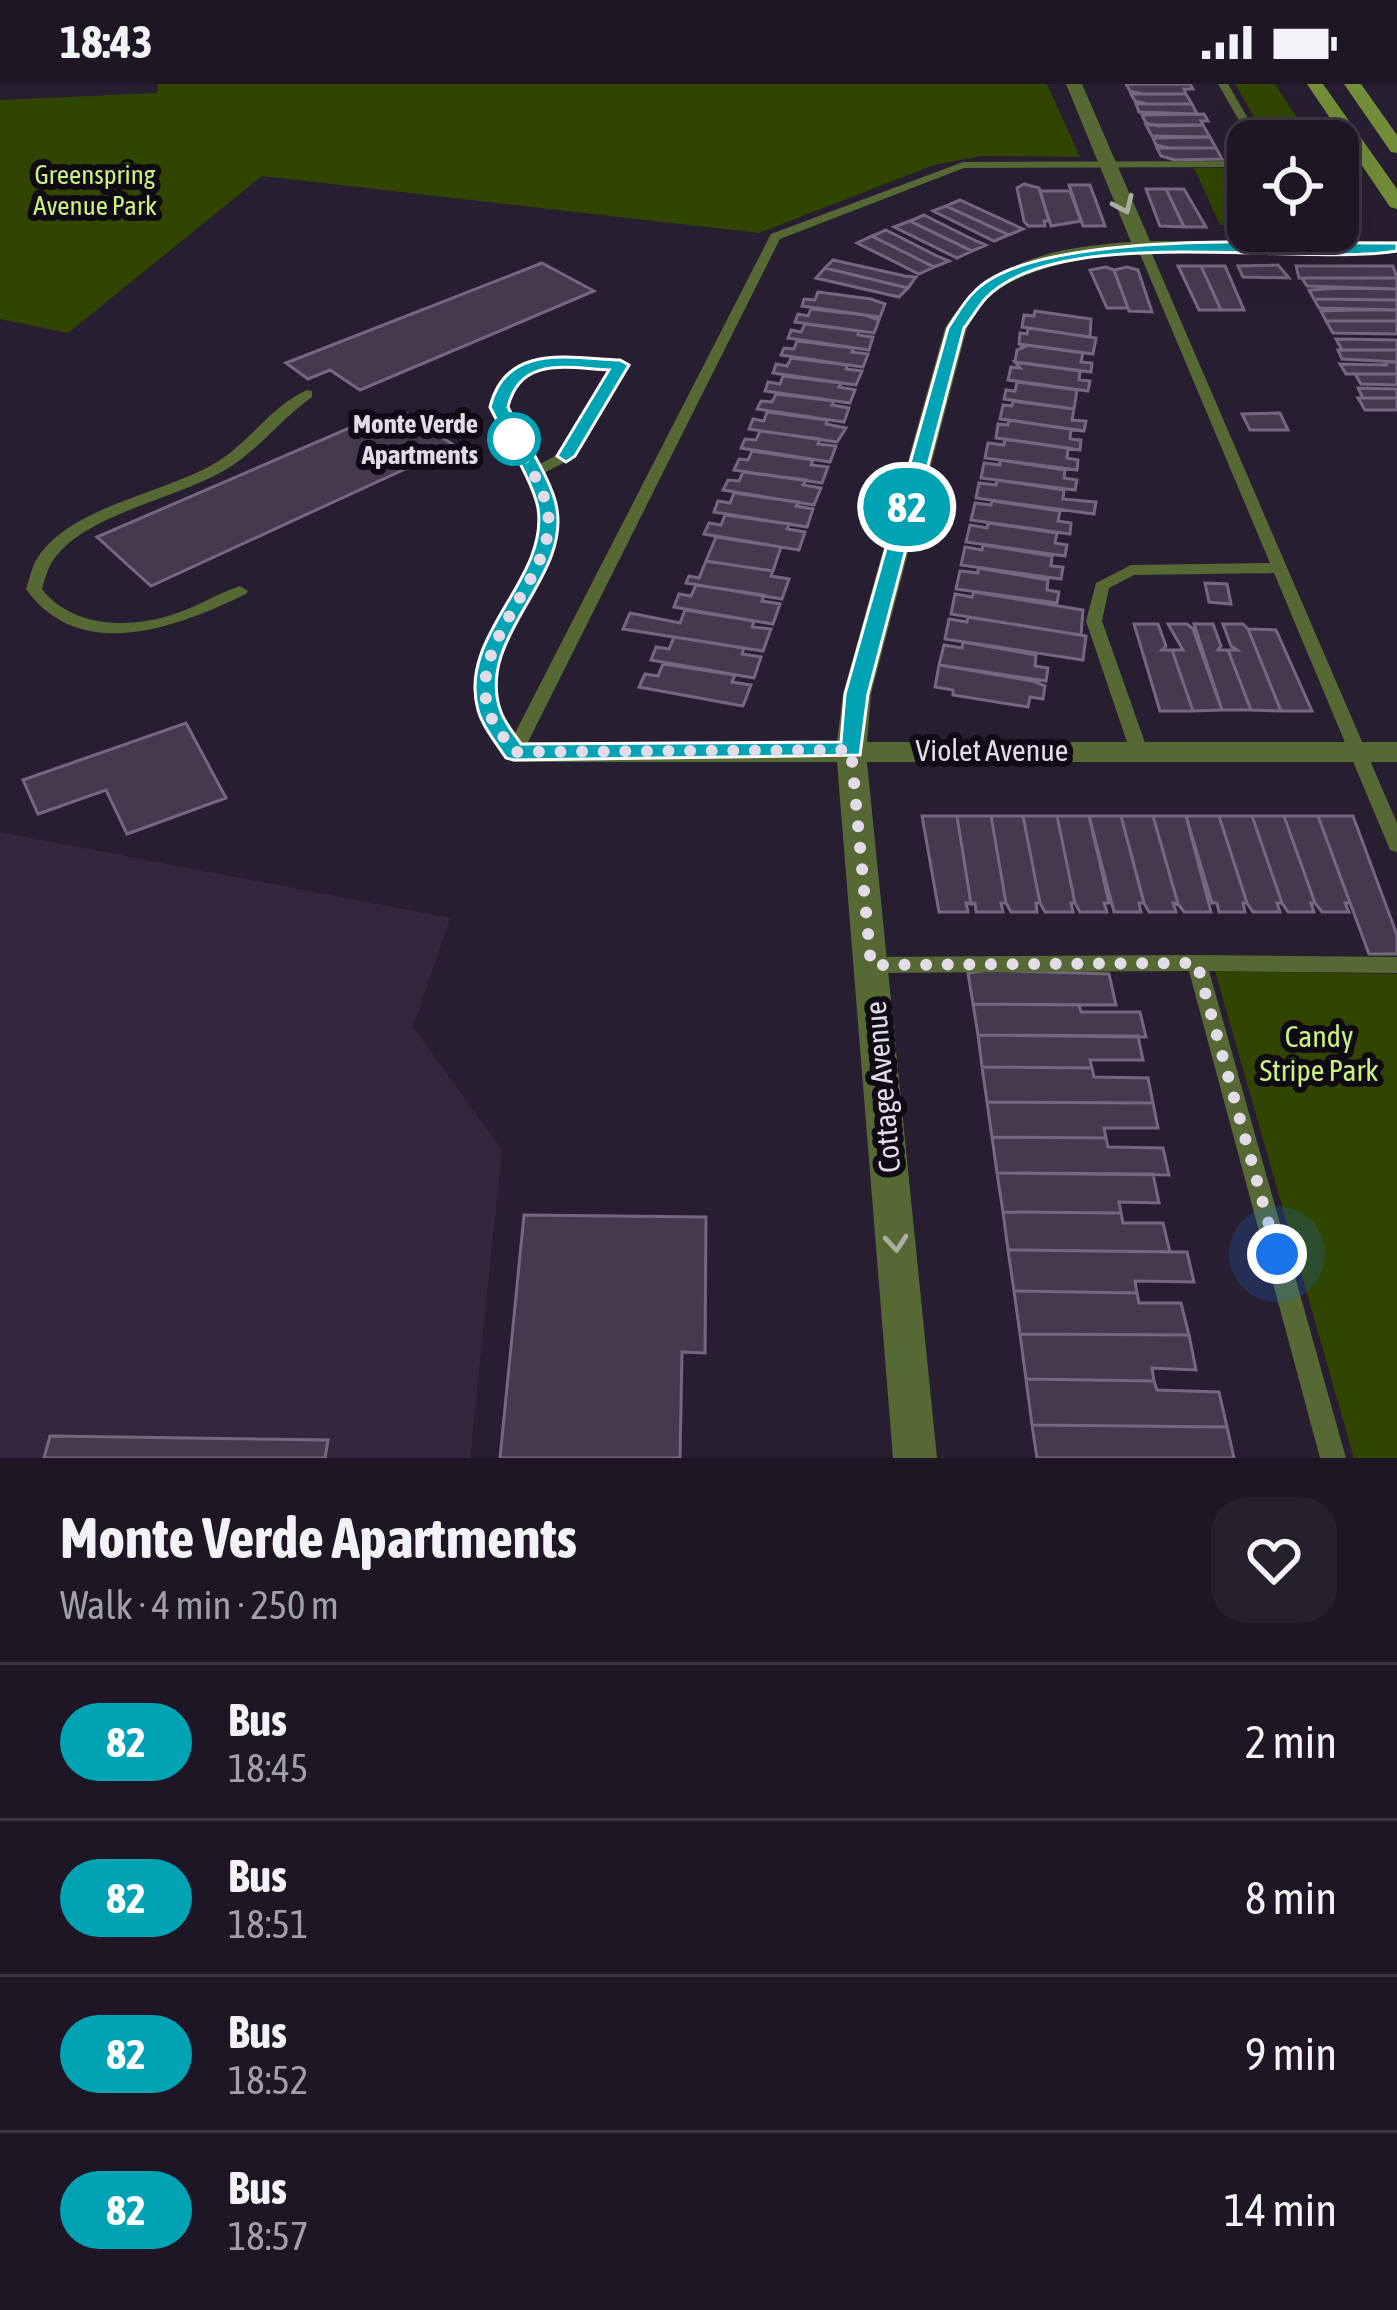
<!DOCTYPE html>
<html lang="en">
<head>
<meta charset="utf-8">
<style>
	:root { --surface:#1e1625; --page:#261f2d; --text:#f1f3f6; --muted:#a19fa7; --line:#3c3542 }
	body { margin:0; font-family:"Asap Condensed",sans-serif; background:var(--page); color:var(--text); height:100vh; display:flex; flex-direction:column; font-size:45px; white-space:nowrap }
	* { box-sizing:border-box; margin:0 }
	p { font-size:39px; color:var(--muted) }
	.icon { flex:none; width:66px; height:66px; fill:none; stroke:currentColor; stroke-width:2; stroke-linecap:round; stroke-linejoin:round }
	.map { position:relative; height:1374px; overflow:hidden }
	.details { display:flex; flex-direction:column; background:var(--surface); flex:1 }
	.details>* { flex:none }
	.badge { padding:0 24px; border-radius:39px; font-size:42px; line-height:78px }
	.buttons { position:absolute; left:1227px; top:36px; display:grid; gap:24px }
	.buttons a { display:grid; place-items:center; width:132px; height:132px; border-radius:24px; background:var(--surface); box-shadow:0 12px 48px #0002,0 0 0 3px var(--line); font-size:60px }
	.you { position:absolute; width:60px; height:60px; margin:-30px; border:9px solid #fff; border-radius:50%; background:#1a73e8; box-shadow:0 0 0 18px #1a73e833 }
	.map>.badge { position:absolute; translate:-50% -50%; box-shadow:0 0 0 6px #fff }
	.round { display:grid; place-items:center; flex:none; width:126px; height:126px; border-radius:36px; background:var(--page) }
	.headline { display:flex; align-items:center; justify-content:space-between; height:204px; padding:0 60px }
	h1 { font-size:57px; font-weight:700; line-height:90px }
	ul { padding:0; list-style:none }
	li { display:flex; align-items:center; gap:36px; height:156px; padding:0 60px; border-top:3px solid var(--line) }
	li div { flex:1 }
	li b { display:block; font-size:45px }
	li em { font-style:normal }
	li .badge { min-width:132px; font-weight:700; text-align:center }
	.status { display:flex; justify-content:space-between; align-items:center; height:84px; padding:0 60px; background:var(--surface); direction:ltr }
	.status svg { height:33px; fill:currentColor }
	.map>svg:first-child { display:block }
	.built { fill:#33263f }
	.green { fill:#324500 }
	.building { fill:#44394d; stroke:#74687e; stroke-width:3 }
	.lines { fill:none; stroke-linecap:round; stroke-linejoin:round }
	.service { fill:#566834; fill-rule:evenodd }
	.minor { fill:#566834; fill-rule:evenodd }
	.secondary { fill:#728e38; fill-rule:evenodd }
	.oneway { stroke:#aaaea0 }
	.line { fill:#00a3b4; stroke:#fff; stroke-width:3 }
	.walk { stroke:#e2dce8; stroke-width:12; stroke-dasharray:0 21.6 }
	.stop-dot { fill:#fff; stroke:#00a3b4; stroke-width:6 }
	.labels { text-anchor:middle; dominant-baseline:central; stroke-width:12; stroke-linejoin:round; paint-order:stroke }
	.far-park-label { font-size:27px; fill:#caf183; stroke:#0f0a13 }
	.far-stop-label { font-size:27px; font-weight:bold; fill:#e2dce8; stroke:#0f0a13; text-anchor:end }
	.street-label { font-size:30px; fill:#e2dce8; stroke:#0f0a13 }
	.park-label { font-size:30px; fill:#caf183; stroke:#0f0a13 }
</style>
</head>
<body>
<div class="status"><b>18:43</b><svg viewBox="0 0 49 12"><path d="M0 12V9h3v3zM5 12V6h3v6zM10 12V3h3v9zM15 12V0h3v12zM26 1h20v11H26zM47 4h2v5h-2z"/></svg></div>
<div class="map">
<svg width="1397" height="1374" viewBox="0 0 1397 1374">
	<rect width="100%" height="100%" fill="#281e31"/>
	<!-- built -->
	<path class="built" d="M0 748 450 834 413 943 502 1066 470 1374H0Z"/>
	<!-- green -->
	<path class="green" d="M158 0H1047L1080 73 981 72 934 81 759 149 262 92 68 249 0 235V16L157 9Z
		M1235 0H1275L1312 57H1268Z
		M1194 84H1248V141H1220Z
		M1215 887 1397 890V1374H1354Z"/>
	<!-- building -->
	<path class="building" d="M1126 0H1190L1193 5H1184L1186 10H1142L1130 7Z
		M1131 10H1186L1192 20H1147L1135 17Z
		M1136 20H1192L1197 30 1139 28Z
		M1204 30 1208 37H1201L1203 41 1158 42 1146 39 1142 31Z
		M1146 41H1203L1210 53 1152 52Z
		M1210 53 1216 64H1169L1156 61 1153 54Z
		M1157 64H1216L1222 75 1175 76 1161 72Z
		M1024 100 1039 104 1049 137H1044L1045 142H1028L1024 137 1017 104Z
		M1069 101H1090L1105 142H1083Z
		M1146 105H1166L1184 143 1160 142Z
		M1166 105H1184L1206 143H1184Z
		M1040 107H1070L1081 137 1051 142Z
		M960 116 1023 145 1009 151 946 122Z
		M946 122 1009 151 994 157 933 127Z
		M924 131 976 157 986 161 972 167 910 137Z
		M910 137 972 167 957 174 894 143Z
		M886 146 939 173 949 177 934 183 872 152Z
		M872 152 934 183 919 190 857 159Z
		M833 176 905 192 916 193 908 204 825 184Z
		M542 179 594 207 360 306 330 286 308 295 286 279Z
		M1278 181 1289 194 1243 193 1238 182Z
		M1178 182H1201L1221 226H1199Z
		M1201 182H1225L1244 226H1221Z
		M1296 182H1393L1397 194H1299Z
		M1106 183 1114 186 1128 224H1107L1090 186Z
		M1127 183 1138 186 1152 228 1129 227 1114 186Z
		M825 184 908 204 899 213 816 194Z
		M1302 194H1397V205L1307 202Z
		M1341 204 1397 205V216L1314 215 1309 206Z
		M818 208 871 215 885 220 880 233 802 222 804 215 815 216Z
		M1314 215 1397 216V226L1319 224Z
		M811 225 865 231 879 236 874 249 795 238 798 230 808 232Z
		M1354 226H1397V237H1326L1321 227Z
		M1035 227 1091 235 1090 253 1022 243 1024 231 1034 232Z
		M1326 237H1397V250L1333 249Z
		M805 240 859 247 858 251 873 253 869 266 788 254 791 246 801 248Z
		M1022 243 1096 254 1093 270 1019 260 1020 249 1027 250 1028 244Z
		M1336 255 1397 256V266H1342Z
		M797 257 854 264 852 268 868 270 863 283 781 271 784 264 794 265Z
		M1019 260 1083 269 1081 278 1092 279 1091 288 1015 278 1017 266 1024 263Z
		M1338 266H1397V278L1342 275Z
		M791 274 847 281 846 285 862 287 856 301 773 289 776 280 787 282Z
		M1015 278 1080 287 1079 296 1090 297 1088 307 1008 296 1011 283 1020 284Z
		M1384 278H1397V290H1346L1340 280 1386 281Z
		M1355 290H1397V301L1361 300Z
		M783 292 841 299 839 303 855 306 850 319 765 307 768 298 780 300Z
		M1017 298 1077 306 1074 325 1004 315 1006 306 1015 307Z
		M1358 304 1397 305V314H1363Z
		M776 310 834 317 832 321 849 324 844 338 757 325 761 317 772 318Z
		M1358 314H1397V326H1365Z
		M1013 317 1074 325 1072 336 1086 337 1084 347 1000 335 1003 321 1012 322Z
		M767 328 827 336 826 340 846 344 837 358 749 345 753 335 764 337Z
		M406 329 455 362 151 502 97 453 375 333 388 339Z
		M1280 329 1288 346H1250L1242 330Z
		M1009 336 1084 347 1071 346 1070 355 1081 356 1080 366 996 354 998 340 1008 341Z
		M760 347 820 355 818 360 836 362 830 378 741 364 745 355 756 356Z
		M1005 355 1068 364 1067 374 1078 376 1077 386 985 374 988 359 1004 361Z
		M752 367 813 376 811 381 828 383 822 399 734 386 739 375 748 376Z
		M1000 376 1065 386 1064 394 1077 396 1075 406 981 394 984 379 1000 381Z
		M743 388 806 396 803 401 821 404 814 421 723 406 728 396 739 397Z
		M997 396 1064 406 1063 415 1096 418 1094 430 976 414 979 399 996 401Z
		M734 409 798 418 796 422 813 425 807 443 714 428 718 417 730 419Z
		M992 417 1060 427 1058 437 1071 439 1070 450 971 436 975 419 991 421Z
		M725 431 790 440 787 445 805 448 799 466 704 450 709 439 721 441Z
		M988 439 1057 449 1055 459 1067 461 1065 472 966 458 970 441 987 444Z
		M716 453 781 463 773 487 706 477Z
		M983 461 1052 472 1051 482 1063 483 1061 495 961 481 965 463 982 466Z
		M706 477 773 487 771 492 789 495 782 515 686 499 689 492 699 494Z
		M978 484 1048 496 1047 506 1059 508 1057 519 956 505 960 487 978 489Z
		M1205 499 1227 500 1231 520 1209 518Z
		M696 501 764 511 762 517 780 520 773 540 674 523 679 510 691 512Z
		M974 508 1083 526 1081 551 1086 552 951 530 955 510 972 513Z
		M685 526 754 537 752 543 771 545 763 567 623 545 630 529 680 539Z
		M968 533 1086 552 1083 576 945 555 949 535 967 538Z
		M1134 540H1158L1166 562 1162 566H1172L1193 627H1160Z
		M1168 540H1187L1193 545 1222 626 1193 627 1172 566H1183Z
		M1194 540H1213L1221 562 1218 566H1228L1251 626H1222Z
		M1223 540H1243L1248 545 1281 627 1251 626 1228 566H1237L1231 562Z
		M1248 545 1276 546 1312 627H1281Z
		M674 553 744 564 742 570 761 573 754 594 651 576 656 563 669 565Z
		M963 558 1036 571 1035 582 1048 584 1046 597 939 581 944 561 962 564Z
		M663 580 735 591 732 598 751 601 743 622 639 603 645 590 658 592Z
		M939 581 1033 597 1045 602 1043 615 1030 613 1028 623 953 611V606L935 603Z
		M186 639 226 714 127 750 106 706 38 730 23 696Z
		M922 732H957L971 820 966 819 968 828H939Z
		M957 732H991L1006 819H1001L1003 828H976L975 819 971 820Z
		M991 732H1023L1040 819H1036L1037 828H1011L1006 819Z
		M1023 732H1057L1075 819H1071L1073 828H1045L1040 819Z
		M1057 732H1089L1109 819H1104L1107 828H1080L1075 819Z
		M1089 732H1121L1144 819H1139L1141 828H1114Z
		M1121 732H1153L1178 820 1173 819 1176 828H1149L1144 819Z
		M1153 732H1186L1211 828H1184L1178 820Z
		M1186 732H1219L1247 819H1243L1245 828H1219L1217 819H1212Z
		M1219 732H1252L1282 819H1277L1280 828H1253L1247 819Z
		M1252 732H1284L1315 819H1311L1314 828H1288L1282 819Z
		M1284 732H1318L1350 819H1345L1349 828H1322L1315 819Z
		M1318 732H1353L1397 851V870H1369Z
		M988 886 1109 890 1116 921 973 920 968 889Z
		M973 920 1079 921 1081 928H1140L1146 953 978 951Z
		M978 951 1138 952 1143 976H1090L1092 984 982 983Z
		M982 983 1092 984 1094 993 1148 994 1153 1019 987 1018Z
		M987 1018 1153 1019 1158 1044H1104L1106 1054 992 1053Z
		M992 1053 1106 1054 1108 1063 1163 1064 1169 1091 997 1089Z
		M997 1089 1153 1090 1159 1119 1119 1118 1121 1129 1003 1128Z
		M1003 1128 1121 1129 1123 1139H1163L1170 1168 1008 1166Z
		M524 1131 706 1133 705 1269 682 1268 680 1374H500Z
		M1008 1166 1187 1168 1194 1198 1135 1197 1137 1209 1014 1207Z
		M1014 1207 1137 1209 1139 1219H1181L1189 1251 1020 1250Z
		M1020 1250 1189 1251 1196 1286 1152 1284 1154 1297 1026 1295Z
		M1026 1295 1154 1297 1157 1306 1219 1308 1227 1343 1032 1341Z
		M1032 1341 1227 1343 1234 1374H1037Z
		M50 1352 328 1356 325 1374H44Z"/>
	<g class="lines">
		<!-- service -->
		<path class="service" d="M1218 0H1228L1261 57H1251Z
			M1248 77V83L964 84 780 155 523 668 514 674 508 672C499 660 488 647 482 633 455 565 530 512 539 450 546 407 511 361 492 323 517 260 564 271 620 277L627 281 571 375 542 390C552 410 558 432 554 454 540 525 459 578 513 653L771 150 963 78ZM565 281 611 284 561 369 538 381 506 323C517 293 533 283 565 281Z
			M1143 159 1149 163 1397 739V768L1390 766 1388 761 1274 489 1134 491 1109 504 1102 537 1148 667 1139 673 1130 667 1086 537 1096 499 1131 481 1270 479 1137 163Z
			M307 306 312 307V313C284 333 262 361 233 381 183 415 84 428 52 478 47 486 45 496 42 505 73 545 133 545 177 529 199 522 218 509 240 502L248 507 246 510C178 543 80 581 26 505 29 497 31 486 35 478 67 421 168 410 220 376 251 356 273 321 307 306Z
			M1197 871 1397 873V889L1209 887 1346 1374H1320L1189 887 871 889 864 887 861 881 864 875 871 873Z"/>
		<!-- minor -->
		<path class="minor" d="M1066 0H1082L1150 157H1397V169C1297 167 1064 146 988 214 979 222 973 234 967 244L871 610 867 658H1397V678H867L937 1374H893L837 678H514L499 668 514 658H837L843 610 945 244C988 176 1055 163 1131 158Z"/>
		<!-- secondary -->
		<path class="secondary" d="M1307 0H1323L1397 105V125L1390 123Z
			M1344 0H1361L1397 51V69L1391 68Z"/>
	</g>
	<!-- one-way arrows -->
	<defs><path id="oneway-chevron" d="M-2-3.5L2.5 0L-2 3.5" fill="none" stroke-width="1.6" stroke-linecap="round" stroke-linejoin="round" transform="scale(3)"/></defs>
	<g class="oneway">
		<use href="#oneway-chevron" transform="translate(1124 121) rotate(66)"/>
		<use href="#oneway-chevron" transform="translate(896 1159) rotate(85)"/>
	</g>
	<!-- line -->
	<path class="line" d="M1397 159V167C1300 183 1059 138 986 214 978 223 971 235 964 244L868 610 860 671 514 676 506 674C497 660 482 642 478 626 457 551 549 496 538 424 533 397 503 350 490 323 506 259 568 274 620 276L629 281 575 372 566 378 557 372 609 286C567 284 520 272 508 323 521 350 553 397 557 425 569 496 474 555 501 628 505 639 515 651 521 660L841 658 845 610 948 244C956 232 964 217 975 207 1039 143 1303 160 1397 159Z"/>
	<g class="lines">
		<!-- walk -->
		<path class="walk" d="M514 355C525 375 542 401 547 423 562 490 465 554 489 628 494 642 506 656 514 668L851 666 871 881 1197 879 1277 1170"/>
	</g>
	<!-- markers -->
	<circle class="stop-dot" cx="514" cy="355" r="24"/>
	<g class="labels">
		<!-- far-park labels -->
		<g class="far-park-label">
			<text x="95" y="90">Greenspring<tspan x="95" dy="31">Avenue Park</tspan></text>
		</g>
		<!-- far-stop labels -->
		<g class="far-stop-label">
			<text x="478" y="339">Monte Verde<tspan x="478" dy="31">Apartments</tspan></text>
		</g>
		<!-- street labels -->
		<g class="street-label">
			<text x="992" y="666">Violet Avenue</text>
			<text transform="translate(882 1003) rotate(-95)">Cottage Avenue</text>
		</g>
		<!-- park labels -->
		<g class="park-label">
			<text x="1319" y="952">Candy<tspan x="1319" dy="34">Stripe Park</tspan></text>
		</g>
	</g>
</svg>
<div class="buttons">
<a><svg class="icon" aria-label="locate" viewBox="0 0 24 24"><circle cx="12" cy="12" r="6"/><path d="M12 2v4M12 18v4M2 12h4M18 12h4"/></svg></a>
</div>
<div class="you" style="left:1277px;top:1170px"></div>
<b class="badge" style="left:907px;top:423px;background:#00a3b4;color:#fff">82</b>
</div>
<section class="details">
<div class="headline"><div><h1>Monte Verde Apartments</h1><p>Walk · 4 min · 250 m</p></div><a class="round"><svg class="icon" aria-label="heart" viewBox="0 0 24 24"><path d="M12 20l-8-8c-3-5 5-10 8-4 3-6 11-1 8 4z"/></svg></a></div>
<ul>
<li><span class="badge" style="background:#00a3b4;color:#fff">82</span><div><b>Bus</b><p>18:45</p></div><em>2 min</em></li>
<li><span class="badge" style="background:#00a3b4;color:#fff">82</span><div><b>Bus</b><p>18:51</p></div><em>8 min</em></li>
<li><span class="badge" style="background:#00a3b4;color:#fff">82</span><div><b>Bus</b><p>18:52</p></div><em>9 min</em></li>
<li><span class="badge" style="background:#00a3b4;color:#fff">82</span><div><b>Bus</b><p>18:57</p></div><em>14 min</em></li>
</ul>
</section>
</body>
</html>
